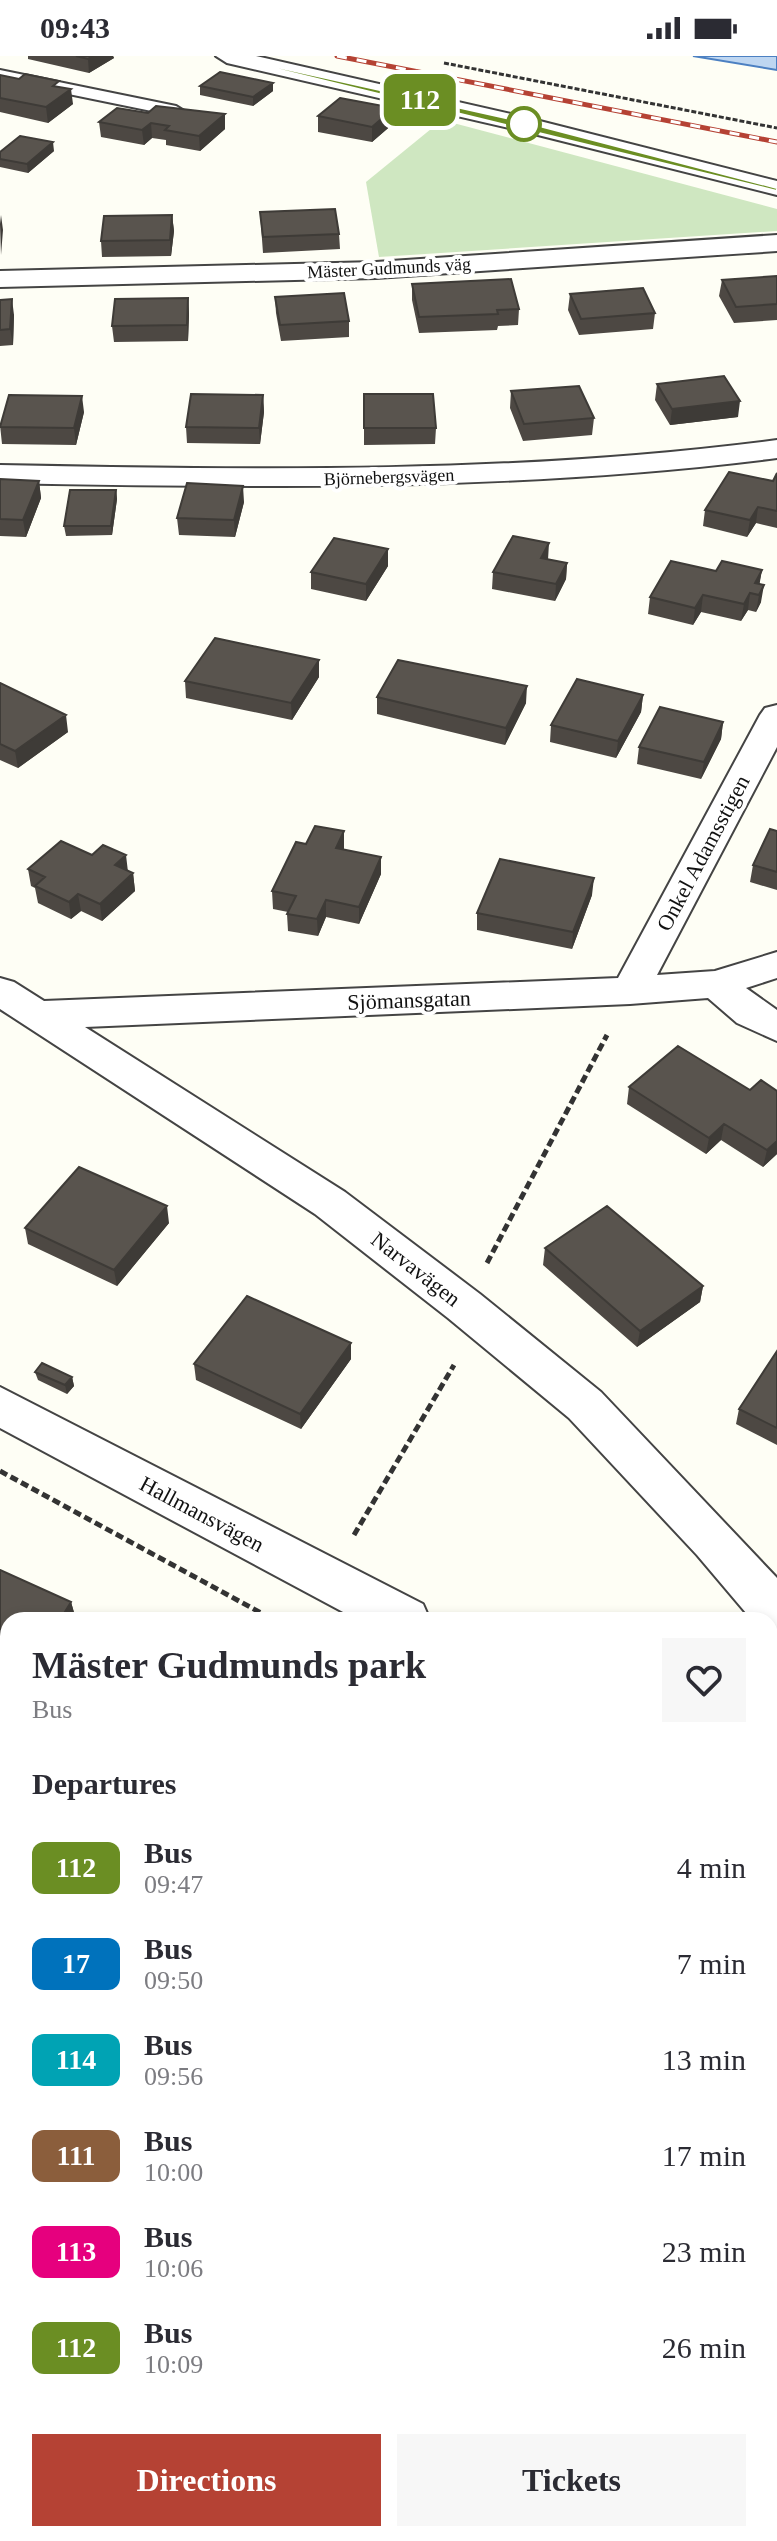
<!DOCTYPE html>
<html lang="en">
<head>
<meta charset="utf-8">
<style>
	:root { --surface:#fff; --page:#f7f7f7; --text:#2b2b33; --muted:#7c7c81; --accent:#b54234 }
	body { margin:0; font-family:Georgia,serif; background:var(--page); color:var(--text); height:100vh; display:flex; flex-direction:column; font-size:30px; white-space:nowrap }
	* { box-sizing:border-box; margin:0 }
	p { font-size:26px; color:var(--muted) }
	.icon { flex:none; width:44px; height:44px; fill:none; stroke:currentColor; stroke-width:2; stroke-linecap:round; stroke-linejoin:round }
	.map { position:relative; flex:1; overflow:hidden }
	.sheet { position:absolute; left:0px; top:1556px; width:778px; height:930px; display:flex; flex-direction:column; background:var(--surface); border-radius:24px 24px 0 0; box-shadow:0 4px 12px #0003 }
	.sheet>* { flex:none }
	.badge { padding:0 16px; border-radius:12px; font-size:28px; line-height:52px }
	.map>.badge { position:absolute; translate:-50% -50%; box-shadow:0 0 0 4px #fff }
	h2 { padding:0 32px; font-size:30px; line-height:72px }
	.round { display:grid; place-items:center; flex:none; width:84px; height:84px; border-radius:0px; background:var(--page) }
	.summary { display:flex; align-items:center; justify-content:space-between; height:136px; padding:0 32px }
	h1 { font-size:38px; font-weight:600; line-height:60px }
	.cta { display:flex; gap:16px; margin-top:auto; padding:16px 32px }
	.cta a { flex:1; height:92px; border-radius:0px; background:var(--accent); color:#fff; font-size:32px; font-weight:600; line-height:92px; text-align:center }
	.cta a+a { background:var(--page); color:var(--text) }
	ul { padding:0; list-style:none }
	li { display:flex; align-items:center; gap:24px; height:96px; padding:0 32px }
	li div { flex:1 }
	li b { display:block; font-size:30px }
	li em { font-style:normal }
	li .badge { min-width:88px; font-weight:700; text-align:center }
	.status { display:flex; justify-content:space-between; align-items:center; height:56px; padding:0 40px; background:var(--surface); direction:ltr }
	.status svg { height:22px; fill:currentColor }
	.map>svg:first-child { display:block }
	.green { fill:#cfe7c1 }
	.water { fill:#bed6f1; stroke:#4c80c2; stroke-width:2 }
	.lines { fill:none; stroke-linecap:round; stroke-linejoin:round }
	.service-casing { stroke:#444; stroke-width:4 }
	.minor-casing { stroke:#444; stroke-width:4 }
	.tertiary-casing { stroke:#444; stroke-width:4 }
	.path-far2 { stroke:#333; stroke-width:3; stroke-dasharray:5 2; stroke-linecap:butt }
	.path-far1 { stroke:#333; stroke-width:5; stroke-dasharray:8 4; stroke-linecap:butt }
	.path { stroke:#333; stroke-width:7; stroke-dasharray:10 5; stroke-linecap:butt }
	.service { fill:#fff; fill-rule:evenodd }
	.minor { fill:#fff; fill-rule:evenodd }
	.tertiary { fill:#fff; fill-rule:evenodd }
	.rail-casing { stroke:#b54234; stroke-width:5 }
	.rail { stroke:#fff; stroke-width:3; stroke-dasharray:10; stroke-linecap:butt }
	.wall { fill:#4d4843 }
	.shaded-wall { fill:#3e3b37 }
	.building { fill:#59544e; stroke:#3e3b37; stroke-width:2 }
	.line { fill:#6b8e23; stroke:#fff; stroke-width:2 }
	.stop-dot { fill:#fff; stroke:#6b8e23; stroke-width:4 }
	.labels { text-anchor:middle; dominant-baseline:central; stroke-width:8; stroke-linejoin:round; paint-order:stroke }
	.far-street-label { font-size:18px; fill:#111; stroke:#fff }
	.street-label { font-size:22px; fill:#111; stroke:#fff }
</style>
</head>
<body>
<div class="status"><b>09:43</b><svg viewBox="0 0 49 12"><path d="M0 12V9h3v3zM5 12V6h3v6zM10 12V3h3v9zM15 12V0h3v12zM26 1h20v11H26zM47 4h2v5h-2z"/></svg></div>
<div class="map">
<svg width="777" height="2485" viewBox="0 0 777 2485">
	<rect width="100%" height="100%" fill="#fefef5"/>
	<!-- green -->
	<path class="green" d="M442 64 777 153V175L379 201 366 126Z"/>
	<!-- water -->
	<path class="water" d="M693 0H777V14Z"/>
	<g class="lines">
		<!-- service casing -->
		<g class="service-casing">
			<path id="service" d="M0 14 176 50 184 55 176 60 0 24Z"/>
		</g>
		<!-- minor casing -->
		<g class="minor-casing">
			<path id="minor" d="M777 179V195L376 222 0 231V215L376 206Z
				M777 649V691L657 919 715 915 777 896V922L746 932 777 954V985L737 967 708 942 630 948 85 971 345 1136 480 1238 601 1336 777 1522V1579L770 1576V1564H752L697 1499 569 1362 448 1262 315 1158 0 953V922L14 926 44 945 618 922 760 659 765 652Z
				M0 1331 423 1548 430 1564H358L0 1372Z
				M770 1728 777 1731V1782L770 1779Z
				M0 1754 8 1758V1810L0 1806Z"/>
		</g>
		<!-- tertiary casing -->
		<g class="tertiary-casing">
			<path id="tertiary" d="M216 0H256L524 61 777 125V139L522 75 227 7Z
				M777 384V402C518 435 260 432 0 427V409C260 414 518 418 777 384Z"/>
		</g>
		<!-- path-far2 -->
		<path class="path-far2" d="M444 7 777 72"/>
		<!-- path-far1 -->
		<path class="path-far1" d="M487 1207 607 979
			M0 1415 274 1564
			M354 1479 454 1309"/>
		<!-- path -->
		<path class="path" d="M770 1841 777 1845
			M0 2155 8 2139"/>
		<!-- service -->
		<use href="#service" class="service"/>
		<!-- minor -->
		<use href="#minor" class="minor"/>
		<!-- tertiary -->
		<use href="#tertiary" class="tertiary"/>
		<!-- rail casing -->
		<g class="rail-casing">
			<path id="rail" d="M337 0 777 86"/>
		</g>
		<!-- rail -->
		<use href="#rail" class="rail"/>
	</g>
	<!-- wall -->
	<path class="wall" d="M28 0H113L114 2 89 17 28 3Z
		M0 19 60 31 73 48 48 67 0 56Z
		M200 30 273 35 253 50 200 39Z
		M117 52 225 73 200 95 166 89V84L152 82 144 89 101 81 99 66Z
		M394 52V67L372 86 318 76V60Z
		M54 95 28 117 0 111V96Z
		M260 156 339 178 340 193 263 197Z
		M172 159 174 175 171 200 102 201 101 185Z
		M777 220V264L734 267 719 240 722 224Z
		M412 228 519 253 518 269 498 270 497 274 419 277 412 244Z
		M570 238 655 257 653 273 579 279 568 254Z
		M275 241 349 265V281L281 285 276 257Z
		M188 242 189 258 188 285 114 286 112 270Z
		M0 244 14 259 13 289 0 290Z
		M657 328 738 361 670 369 655 344Z
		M511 335 594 362 592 379 523 385 510 352Z
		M364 338 436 372 435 388 364 389Z
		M263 339 264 356 260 388 187 387 186 371Z
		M84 356 76 389 2 388 0 369Z
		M777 417V472L756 467 747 481 703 470 705 454 773 425Z
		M0 423 39 425 41 442 26 481 0 480Z
		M116 434 117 443 112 479 66 480 64 470Z
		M244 446 235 481 179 479 177 462Z
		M548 503 567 507 566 523 555 545 492 533 493 516Z
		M388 510 366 545 311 533V516Z
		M762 514 759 528 761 546 756 556 748 554 741 565 701 556 693 569 648 558 650 541 716 515Z
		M319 604V621L292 664 186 642 185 625Z
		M0 627 68 676 18 712 0 704Z
		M643 639 641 656 616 702 550 686 551 669Z
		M377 641 526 647 505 689 377 658Z
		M723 666 721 683 701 723 637 708 639 691Z
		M344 775V794L381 818 359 868 326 861 318 880 288 875 287 858 288 856 273 853 272 835 306 788Z
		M777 775V834L750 826 753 809Z
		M28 813 128 815 133 817 135 835 102 865 81 855 71 863 38 847 35 832 31 830Z
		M592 839 572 893 477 874V857Z
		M629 1031 777 1035V1098L763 1111 721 1084 706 1098 627 1048Z
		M169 1167 117 1230 28 1188 25 1172Z
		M545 1192 703 1230 700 1246 637 1291 543 1209Z
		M351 1287V1303L301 1373 196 1324 194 1308Z
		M777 1295V1389L736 1368 739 1353Z
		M35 1316 72 1321 74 1330 67 1338 38 1324Z
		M0 1514 71 1546 75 1560 73 1564H8V1599L0 1595Z"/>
	<!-- shaded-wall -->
	<path class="shaded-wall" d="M92 0H113L114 2 89 17 88 3Z
		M273 27V35L253 50V41Z
		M71 33 73 48 48 67 46 51Z
		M394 52V67L372 86V71Z
		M225 58V73L200 95 199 80Z
		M151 67 152 82 144 89 142 74Z
		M53 86 54 95 28 117 27 108Z
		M1 159 3 174 1 199 0 168Z
		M172 159 174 175 171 200 170 184Z
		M188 242 189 258 188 285 187 269Z
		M12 243 14 259 13 289 10 273Z
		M263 339 264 356 260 388 259 372Z
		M82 340 84 356 76 389 74 372Z
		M740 345 738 361 670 369 672 353Z
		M39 425 41 442 26 481 23 464Z
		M243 430 244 446 235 481 234 464Z
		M116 434 117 443 112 479 111 470Z
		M758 451 756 467 747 481 750 464Z
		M549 487 548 504 541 502Z
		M388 493V510L366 545V528Z
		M567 507 566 523 555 545 556 528Z
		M762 514 759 531 755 527Z
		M764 529 761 546 756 556 759 539Z
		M750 537 748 554 741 565 744 548Z
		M703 539 701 556 693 569 695 552Z
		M319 604V621L292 664 291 647Z
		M527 630 526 647 505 689 506 672Z
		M643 639 641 656 616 702 618 685Z
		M66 659 68 676 18 712 15 695Z
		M723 666 721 683 701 723 704 706Z
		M344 775V792L336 809V792Z
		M126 799 128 816 115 809Z
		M381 801V818L359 868V851Z
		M133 817 135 835 102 865 100 848Z
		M594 822 592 839 572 893 573 876Z
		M78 838 81 855 71 863 69 846Z
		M326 844V861L318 880 317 863Z
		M724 1068 721 1084 706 1098 709 1082Z
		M777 1085V1098L763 1111 767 1094Z
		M167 1150 169 1167 117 1230 114 1214Z
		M703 1230 700 1246 637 1291 640 1275Z
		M351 1287V1303L301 1373 300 1358Z
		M72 1321 74 1330 67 1338 65 1329Z
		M71 1546 75 1560 73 1564H60Z"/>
	<!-- building -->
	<path class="building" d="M76 0H92L88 3Z
		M220 16 273 27 253 41 200 30Z
		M25 18 59 25 53 30 71 33 46 51 0 42V19L19 23Z
		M340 42 394 52 372 71 318 60Z
		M156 50 225 58 199 80 165 74 169 70 151 67 142 74 99 66 117 52 148 57Z
		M20 80 53 86 27 108 0 103V96Z
		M335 153 339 178 263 181 260 156Z
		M172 159 170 184 101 185 104 160Z
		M777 220V248L736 251 722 224Z
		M511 223 519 253 497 254 498 258 419 261 412 228Z
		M643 232 655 257 581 263 570 238Z
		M344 237 349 265 280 269 275 241Z
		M188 242 187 269 112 270 115 243Z
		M12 243 10 273 0 274V244Z
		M724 320 740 345 672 353 657 328Z
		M579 330 594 362 524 368 511 335Z
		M191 338 263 339 259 372 186 371Z
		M364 338H433L436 372H364Z
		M9 339 82 340 74 372 0 371Z
		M729 416 773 425 777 417V455L758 451 750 464 705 454Z
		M0 423 39 425 23 464 0 463Z
		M187 427 243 430 234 464 177 462Z
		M70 434H116L111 470H64Z
		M513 480 549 487 541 502 567 507 556 528 493 516Z
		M334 482 388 493 366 528 311 516Z
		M671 505 716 515 722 505 762 514 755 527 764 529 759 539 750 537 744 548 703 539 695 552 650 541Z
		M215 582 319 604 291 647 185 625Z
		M398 604 527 630 506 672 377 641Z
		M577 623 643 639 618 685 551 669Z
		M0 627 66 659 15 695 0 688Z
		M660 651 723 666 704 706 639 691Z
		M315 770 344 775 336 792 381 801 359 851 326 844 317 863 287 858 296 840 272 835 296 786 306 788Z
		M770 773 777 775V816L753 809Z
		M61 785 92 799 103 789 126 799 115 809 133 817 100 848 78 838 69 846 35 830 45 821 28 813Z
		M500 803 594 822 573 876 477 857Z
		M678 990 750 1034 761 1024 777 1035V1085L767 1094 724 1068 709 1082 629 1031Z
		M79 1111 167 1150 114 1214 25 1172Z
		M607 1150 703 1230 640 1275 545 1192Z
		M247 1240 351 1287 300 1358 194 1308Z
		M777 1295V1372L739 1353Z
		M42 1307 72 1321 65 1329 35 1316Z
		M0 1514 71 1546 60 1564H8V1587L0 1583Z
		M81 1559 95 1564H79Z
		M0 2440 8 2443V2478H93L103 2482 101 2485H0Z"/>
	<!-- line -->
	<path class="line" d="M223 0H227L524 66 777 132V135Z"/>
	<!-- markers -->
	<circle class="stop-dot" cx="524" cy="68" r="16"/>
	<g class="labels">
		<!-- far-street labels -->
		<g class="far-street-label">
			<text transform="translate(389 212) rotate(-3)">Mäster Gudmunds väg</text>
			<text transform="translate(389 421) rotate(-2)">Björnebergsvägen</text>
		</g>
		<!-- street labels -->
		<g class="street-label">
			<text transform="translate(703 797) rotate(-62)">Onkel Adamsstigen</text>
			<text transform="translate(409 944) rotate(-2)">Sjömansgatan</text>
			<text transform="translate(416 1213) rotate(38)">Narvavägen</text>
			<text transform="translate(202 1458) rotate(28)">Hallmansvägen</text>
		</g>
	</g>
</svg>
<b class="badge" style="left:420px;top:44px;background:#6b8e23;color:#fff">112</b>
<section class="sheet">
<div class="summary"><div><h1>Mäster Gudmunds park</h1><p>Bus</p></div><a class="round"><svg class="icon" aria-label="heart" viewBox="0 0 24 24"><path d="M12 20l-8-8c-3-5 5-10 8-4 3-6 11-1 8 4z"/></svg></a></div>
<h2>Departures</h2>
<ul>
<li><span class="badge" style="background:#6b8e23;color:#fff">112</span><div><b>Bus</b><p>09:47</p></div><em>4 min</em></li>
<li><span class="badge" style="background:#0072bc;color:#fff">17</span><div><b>Bus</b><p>09:50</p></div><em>7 min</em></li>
<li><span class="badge" style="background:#00a3b4;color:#fff">114</span><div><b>Bus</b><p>09:56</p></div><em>13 min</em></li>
<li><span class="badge" style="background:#8b5e3c;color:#fff">111</span><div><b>Bus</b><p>10:00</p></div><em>17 min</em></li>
<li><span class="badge" style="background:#e6007e;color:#fff">113</span><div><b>Bus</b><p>10:06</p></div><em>23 min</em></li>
<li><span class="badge" style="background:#6b8e23;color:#fff">112</span><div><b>Bus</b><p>10:09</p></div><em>26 min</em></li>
</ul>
<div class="cta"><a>Directions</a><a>Tickets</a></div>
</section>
</div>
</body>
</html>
